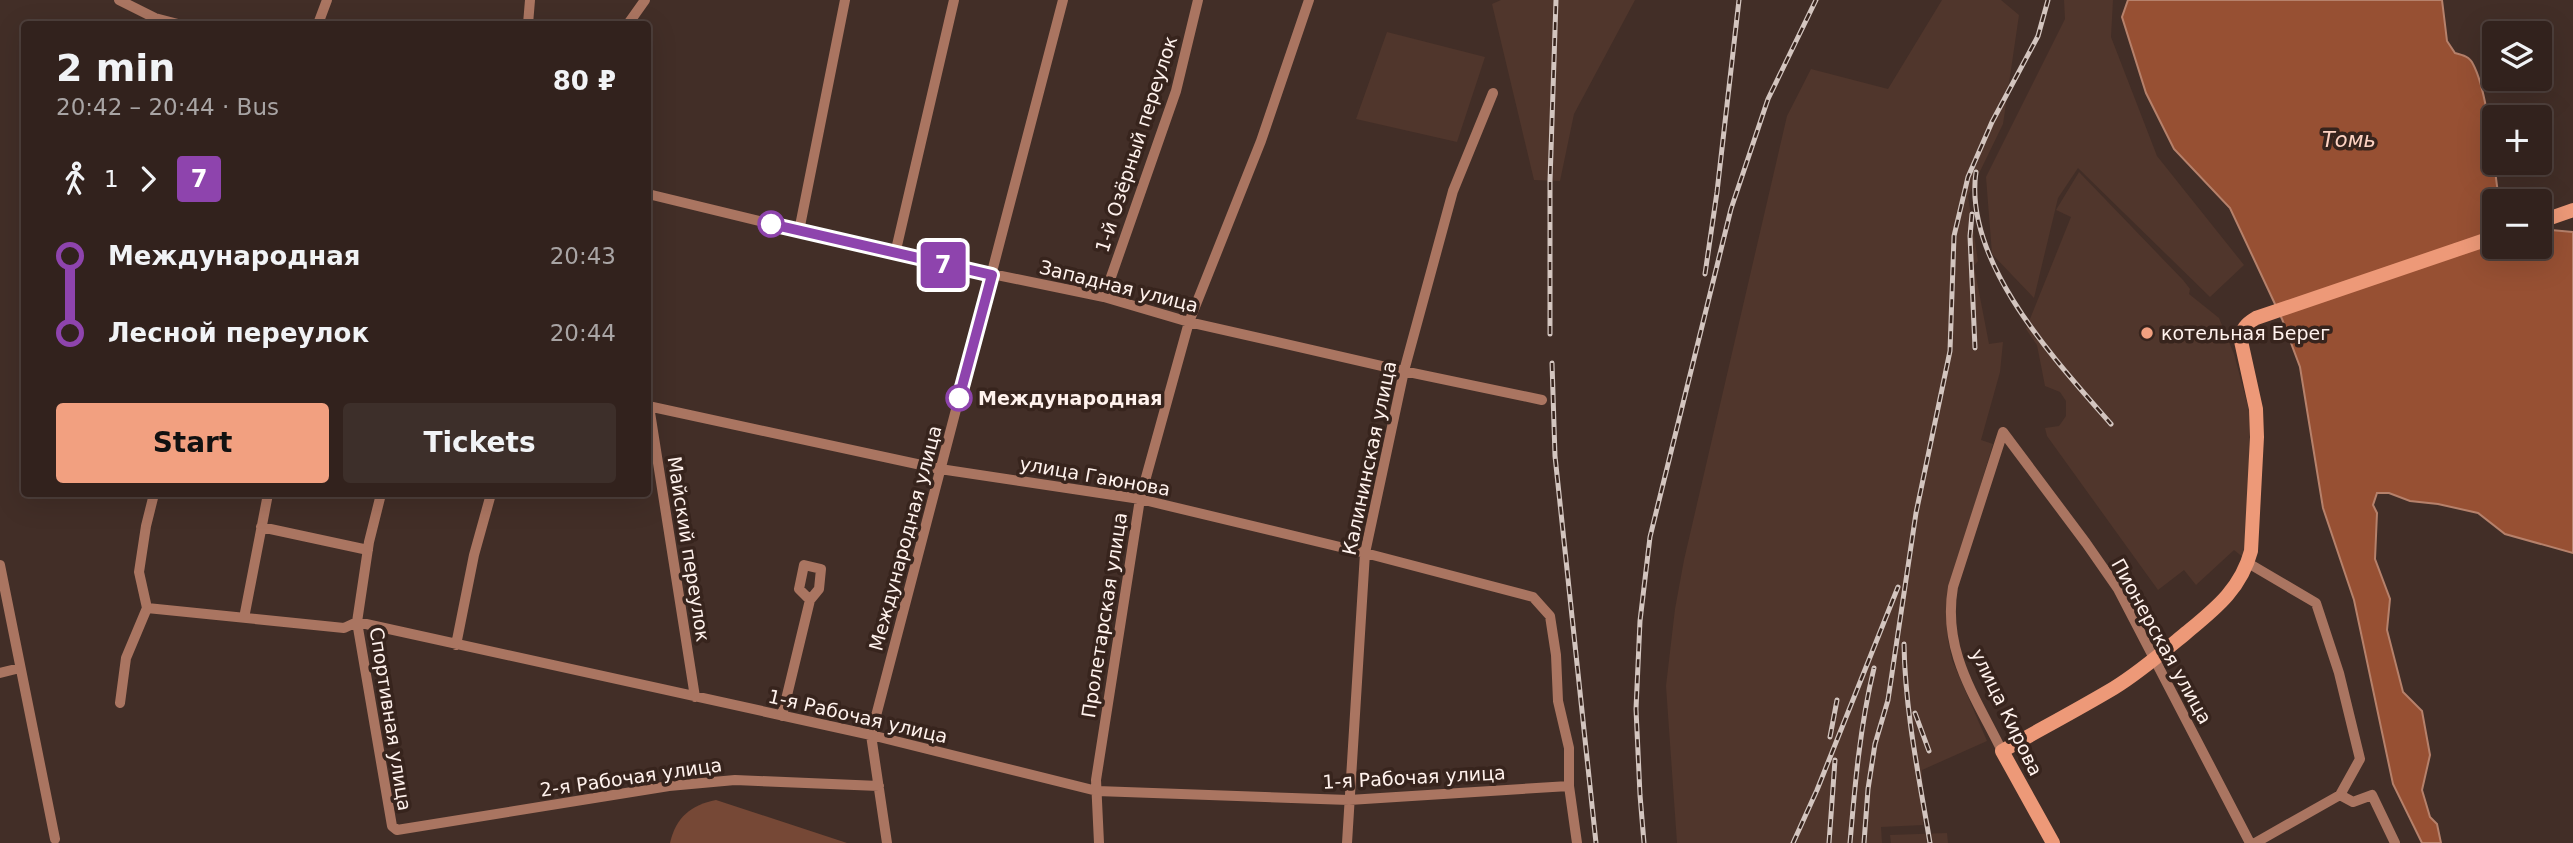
<!DOCTYPE html>
<html lang="en">
<head>
<meta charset="utf-8">
<style>
	:root { --surface:#32221d; --page:#3d2f2a; --text:#f1f3f6; --muted:#a8a4a4; --line:#4d3f3b; --accent:#f2a080 }
	body { margin:0; font-family:"DejaVu Sans",sans-serif; background:var(--page); color:var(--text); height:100vh; display:flex; flex-direction:column; font-size:26px; white-space:nowrap }
	* { box-sizing:border-box; margin:0 }
	p { font-size:23px; color:var(--muted) }
	.icon { flex:none; width:38px; height:38px; fill:none; stroke:currentColor; stroke-width:2; stroke-linecap:round; stroke-linejoin:round }
	.map { position:relative; flex:1; overflow:hidden }
	.drawer { position:absolute; left:21px; top:21px; width:630px; height:476px; display:flex; flex-direction:column; background:var(--surface); border-radius:7px; box-shadow:0 7px 28px #0002,0 0 0 2px var(--line) }
	.drawer>* { flex:none }
	.badge { padding:0 14px; border-radius:5px; font-size:24px; line-height:46px }
	.fabs { position:absolute; left:2482px; top:21px; display:grid; gap:14px }
	.fabs a { display:grid; place-items:center; width:70px; height:70px; border-radius:7px; background:var(--surface); box-shadow:0 7px 28px #0002,0 0 0 2px var(--line); font-size:35px }
	.map>.badge { position:absolute; translate:-50% -50%; box-shadow:0 0 0 4px #fff }
	.legs { display:flex; align-items:center; gap:10px; height:77px; padding:0 35px; font-size:23px }
	.legs p { margin-inline-start:auto }
	.head { display:flex; align-items:center; justify-content:space-between; height:119px; padding:0 35px }
	h1 { font-size:38px; font-weight:700; line-height:52px }
	.cta { display:flex; gap:14px; margin-top:auto; padding:14px 35px }
	.cta a { flex:1; height:80px; border-radius:7px; background:var(--accent); color:#111; font-size:28px; font-weight:700; line-height:80px; text-align:center }
	.cta a+a { background:var(--page); color:var(--text) }
	ul { padding:0 35px; list-style:none }
	li { display:flex; align-items:center; gap:24px; height:77px; font-size:26px }
	li i { display:grid; place-items:center; width:10px; height:100%; margin:0 9px; background:currentColor }
	li i::after { content:''; width:18px; height:18px; margin:-9px; border:5px solid; border-radius:50%; background:var(--surface) }
	li p { margin-inline-start:auto }
	li:first-child i { background:linear-gradient(#0000 50%,currentColor 0) }
	li:last-child i { background:linear-gradient(currentColor 50%,#0000 0) }
	.map>svg:first-child { display:block }
	.built { fill:#50362c }
	.green { fill:#764836 }
	.water { fill:#975033; stroke:#b6816b; stroke-width:2 }
	.lines { fill:none; stroke-linecap:round; stroke-linejoin:round }
	.street { stroke:#aa7561; stroke-width:10 }
	.secondary { stroke:#ed9978; stroke-width:14 }
	.rail-casing { stroke:#d3c5bf; stroke-width:5 }
	.rail { stroke:#37241d; stroke-width:2.5; stroke-dasharray:8; stroke-linecap:butt }
	.line-1-casing { stroke:#fff; stroke-width:16 }
	.line-1 { stroke:#8e44ad; stroke-width:10 }
	.stop-1-dot { fill:#fff; stroke:#8e44ad; stroke-width:3.5 }
	.poi-dot { fill:#f2a080; stroke:#37241d; stroke-width:2.5 }
	.labels { text-anchor:middle; dominant-baseline:central; stroke-width:7; stroke-linejoin:round; paint-order:stroke }
	.street-label { font-size:19px; fill:#fff2ed; stroke:#37241d }
	.poi-label { font-size:19px; fill:#fff2ed; stroke:#37241d; text-anchor:start }
	.stop-label { font-size:19px; font-weight:bold; fill:#fff2ed; stroke:#37241d; text-anchor:start }
	.water-label { font-size:21px; font-style:italic; fill:#fed3c3; stroke:#37241d }
</style>
</head>
<body>
<div class="map">
<svg width="2573" height="843" viewBox="0 0 2573 843">
	<rect width="100%" height="100%" fill="#422e27"/>
	<!-- built -->
	<path class="built" d="M1501 0H1635L1574 114 1560 181 1534 180 1492 4Z
		M1942 0H2001L2019 15 2003 124 1968 196 1978 261 1974 266 1989 344 2003 342 2000 372 1981 440 1993 444 1949 590 1947 635 1952 660 1987 741 1922 770 1923 825 1881 827 1882 843H1677L1666 686 1675 609 1684 560 1787 116 1811 69 1888 89Z
		M2064 0H2113L2111 37 2157 156 2244 265 2210 297 2078 168 2058 198 2034 298 1992 254 1986 177 2065 19Z
		M1387 32 1485 57 1457 142 1356 119Z
		M2079 172 2183 280 2190 289 2189 294 2219 318 2234 354 2250 414 2249 529 2244 558 2234 550 2196 585 2184 570 2158 590 2047 436 2045 428 2059 426 2066 416V401L2060 392 2045 386 2037 345 2026 329 2071 217 2056 210Z
		M1947 833 1948 843H1891L1890 835Z"/>
	<!-- green -->
	<path class="green" d="M716 800 847 843H670C676 817 691 805 716 800Z"/>
	<!-- water -->
	<path class="water" d="M2128 0H2442L2447 41 2455 53C2463 55 2470 57 2473 64 2488 92 2493 159 2498 193L2503 201H2494V247H2539V229L2573 232V553L2505 534 2478 513 2438 504 2410 501 2389 493H2377L2373 505 2377 513 2375 559 2390 599 2387 630 2403 692 2422 711 2430 755 2422 790 2430 817 2437 824 2441 843H2422L2393 784 2354 600 2323 508 2300 367 2282 319 2230 208 2174 149 2146 93 2122 17Z"/>
	<g class="lines">
		<!-- street -->
		<path class="street" d="M119 0 155 18 178 24
			M318 24 327 0
			M528 24 530 0
			M628 24 645 0
			M648 194 895 254 1104 297 1189 322 1404 371 1542 400
			M799 231 845 0
			M895 254 954 0
			M1104 297 1176 91 1198 0
			M648 406 940 469 1140 499 1365 553 1533 597 1550 616 1556 655 1558 701 1569 748V786L1577 843
			M649 406 695 697
			M2003 432 2086 543 2118 589 2250 843
			M381 494 369 542 357 622 392 826 397 830 669 786 735 780 879 786
			M261 527 368 550
			M2248 563 2316 603 2339 673 2360 759 2340 795 2353 802 2372 795 2395 843
			M0 565 55 839
			M147 608 344 628 357 622 871 735 1097 791 1349 800 1569 786
			M244 618 268 494
			M456 645 474 555 491 494
			M0 673 20 668
			M120 703 126 658 147 608 139 572 146 526 154 494
			M782 716 810 600 819 589 821 569 804 565 799 589 810 600
			M2002 751C1975 696 1942 651 1953 587L2003 432
			M887 843 871 735 1063 0
			M1099 843 1096 780 1140 499 1189 322 1261 141 1309 0
			M1347 843 1365 553 1404 371 1453 191 1493 93
			M2255 843 2340 795"/>
		<!-- secondary -->
		<path class="secondary" d="M2539 222 2573 210
			M2053 843 2002 751C2039 730 2077 710 2114 688 2140 672 2163 652 2186 633 2215 609 2241 589 2251 551L2257 437 2256 409 2241 341C2241 329 2246 324 2256 318L2494 237"/>
		<!-- rail casing -->
		<g class="rail-casing">
			<path id="rail" d="M1976 172C1963 262 2056 361 2111 424
				M1972 214 1970 236 1975 348
				M1705 274 1717 192 1739 0
				M1550 334V181L1556 0
				M1552 363 1555 456 1596 843
				M1904 644C1905 711 1919 777 1930 843
				M1915 713 1929 751
				M1830 737 1837 700
				M1644 843 1640 795 1636 709 1640 621 1650 537 1731 209 1768 99 1816 0
				M1793 843 1817 790 1898 587
				M1829 843 1835 760
				M1850 843C1855 784 1860 726 1874 668
				M1864 843 1868 789 1875 744 1888 700 1916 513 1950 351 1954 236 1968 177 1992 122 2038 36 2048 0"/>
		</g>
		<!-- rail -->
		<use href="#rail" class="rail"/>
	</g>
	<g class="lines">
		<!-- line-1 casing -->
		<g class="line-1-casing">
			<path id="line-1" d="M771 224 992 275 959 398"/>
		</g>
		<!-- line-1 -->
		<use href="#line-1" class="line-1"/>
	</g>
	<!-- markers -->
	<g class="stop-1-dot">
		<circle cx="771" cy="224" r="12"/>
		<circle cx="959" cy="398" r="12"/>
	</g>
	<circle class="poi-dot" cx="2147" cy="333" r="7"/>
	<g class="labels">
		<!-- street labels -->
		<g class="street-label">
			<text transform="translate(1136 144) rotate(-72)">1-й Озёрный переулок</text>
			<text transform="translate(1119 286) rotate(14)">Западная улица</text>
			<text transform="translate(1369 458) rotate(-78)">Калининская улица</text>
			<text transform="translate(1095 476) rotate(10)">улица Гаюнова</text>
			<text transform="translate(905 538) rotate(-75)">Международная улица</text>
			<text transform="translate(689 549) rotate(81)">Майский переулок</text>
			<text transform="translate(1104 615) rotate(-81)">Пролетарская улица</text>
			<text transform="translate(2162 641) rotate(61)">Пионерская улица</text>
			<text transform="translate(2007 712) rotate(64)">улица Кирова</text>
			<text transform="translate(858 716) rotate(13)">1-я Рабочая улица</text>
			<text transform="translate(391 719) rotate(81)">Спортивная улица</text>
			<text transform="translate(631 777) rotate(-8)">2-я Рабочая улица</text>
			<text transform="translate(1414 777) rotate(-3)">1-я Рабочая улица</text>
		</g>
		<!-- poi labels -->
		<g class="poi-label">
			<text x="2161" y="333">котельная Берег</text>
		</g>
		<!-- stop labels -->
		<g class="stop-label">
			<text x="978" y="398">Международная</text>
		</g>
		<!-- water labels -->
		<g class="water-label">
			<text x="2349" y="140">Томь</text>
		</g>
	</g>
</svg>
<div class="fabs">
<a><svg class="icon" aria-label="layers" viewBox="0 0 24 24"><path d="M12 4l9 5-9 5-9-5zM3 14l9 5 9-5"/></svg></a>
<a>+</a>
<a>−</a>
</div>
<b class="badge" style="left:943px;top:265px;background:#8e44ad;color:#fff">7</b>
<section class="drawer">
<div class="head"><div><h1>2 min</h1><p>20:42 – 20:44 · Bus</p></div><b>80 ₽</b></div>
<div class="legs"><svg class="icon" aria-label="walk" viewBox="0 0 24 24"><circle cx="13" cy="4" r="2"/><path d="M13 8l-2 6 4 7M11 14l-3 7M7 12l3-4h3l4 4"/></svg>1<svg class="icon" aria-label="forward" viewBox="0 0 24 24"><path d="M9 5l7 7-7 7"/></svg><b class="badge" style="background:#8e44ad;color:#fff">7</b></div>
<ul>
<li><i style="color:#8e44ad"></i><b>Международная</b><p>20:43</p></li>
<li><i style="color:#8e44ad"></i><b>Лесной переулок</b><p>20:44</p></li>
</ul>
<div class="cta"><a>Start</a><a>Tickets</a></div>
</section>
</div>
</body>
</html>
